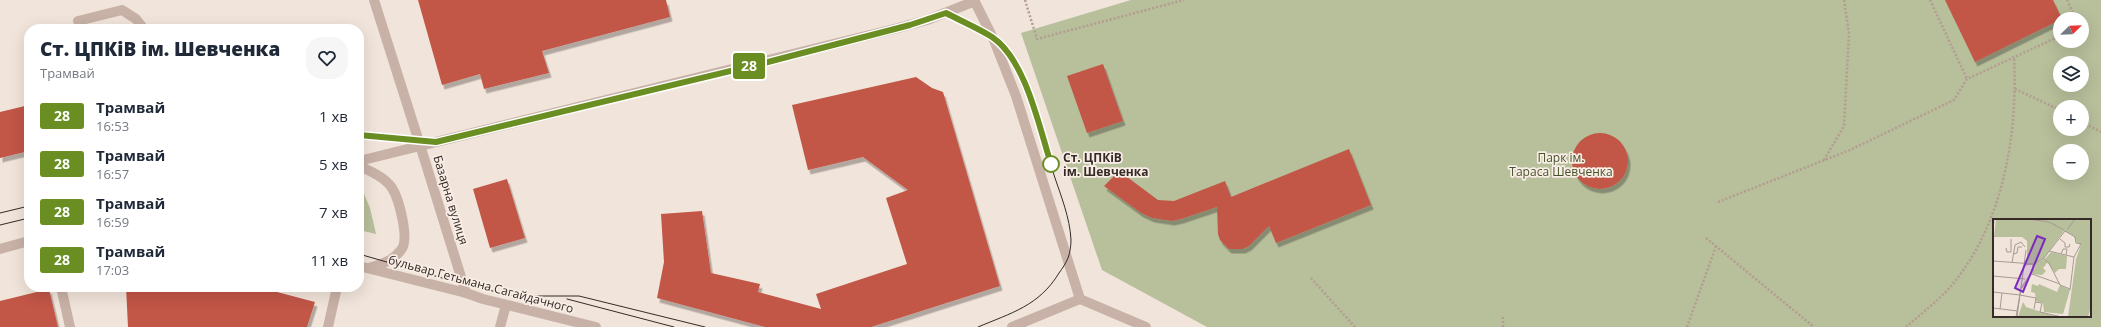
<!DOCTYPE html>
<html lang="uk">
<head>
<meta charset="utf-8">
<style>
	:root { --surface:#fff; --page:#f6f6f7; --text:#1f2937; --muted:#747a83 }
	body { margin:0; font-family:"Open Sans",sans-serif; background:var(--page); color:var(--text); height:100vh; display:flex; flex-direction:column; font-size:15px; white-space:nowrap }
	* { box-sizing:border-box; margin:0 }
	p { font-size:13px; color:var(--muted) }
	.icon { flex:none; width:22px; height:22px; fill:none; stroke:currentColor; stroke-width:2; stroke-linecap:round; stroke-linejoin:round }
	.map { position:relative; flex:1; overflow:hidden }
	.sheet { position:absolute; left:24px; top:24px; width:340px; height:268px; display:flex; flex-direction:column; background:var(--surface); border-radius:16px; box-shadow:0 4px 16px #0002 }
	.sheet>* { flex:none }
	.badge { padding:0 8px; border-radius:3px; font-size:14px; line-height:26px }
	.needle { width:26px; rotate:67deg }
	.controls { position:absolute; left:2053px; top:12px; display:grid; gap:8px }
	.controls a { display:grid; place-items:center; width:36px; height:36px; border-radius:50%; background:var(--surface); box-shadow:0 4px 16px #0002; font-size:20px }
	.map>.badge { position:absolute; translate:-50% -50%; box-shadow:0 0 0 2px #fff }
	.round { display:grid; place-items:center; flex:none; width:42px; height:42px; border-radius:16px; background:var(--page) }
	.overview { display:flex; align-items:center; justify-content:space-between; height:68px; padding:0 16px }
	h1 { font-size:19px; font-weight:800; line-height:30px }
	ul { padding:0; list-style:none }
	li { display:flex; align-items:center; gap:12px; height:48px; padding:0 16px }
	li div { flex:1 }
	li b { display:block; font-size:15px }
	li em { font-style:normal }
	li .badge { min-width:44px; font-weight:700; text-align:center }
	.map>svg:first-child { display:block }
	.green { fill:#b7bf9b; fill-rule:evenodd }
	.building { fill:#c25746; filter:url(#shadow) }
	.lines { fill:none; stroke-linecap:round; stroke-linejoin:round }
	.path { stroke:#b49c91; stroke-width:2.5; stroke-dasharray:2 2; stroke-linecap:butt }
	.service { stroke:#c8b2a7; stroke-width:10 }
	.minor { stroke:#c8b2a7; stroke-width:10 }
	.tertiary { stroke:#c8b2a7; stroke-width:10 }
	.tram { stroke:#352a27; stroke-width:1 }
	.line-casing { stroke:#fff; stroke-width:9 }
	.line { stroke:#6b8e23; stroke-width:6 }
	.stop-dot { fill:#fff; stroke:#6b8e23; stroke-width:2 }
	.labels { text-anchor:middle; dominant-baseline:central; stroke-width:3.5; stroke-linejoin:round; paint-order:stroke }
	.stop-label { font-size:12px; font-weight:bold; fill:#352a27; stroke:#f9eee6; text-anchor:start }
	.park-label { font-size:12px; fill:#48522c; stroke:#f9eee6 }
	.street-label { font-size:12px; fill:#352a27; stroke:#f9eee6 }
	.inset-road { fill:none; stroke:#a69a92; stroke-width:1 }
	.view { fill:#7b2cbf; fill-opacity:0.15; stroke:#7b2cbf; stroke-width:2 }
	.inset-edge { fill:none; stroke:#352a27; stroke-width:2 }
</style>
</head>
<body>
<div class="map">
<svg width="2101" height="327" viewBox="0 0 2101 327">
	<defs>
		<filter id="shadow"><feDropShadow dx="2.5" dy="4.5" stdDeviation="0" flood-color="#0004"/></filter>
	</defs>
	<rect width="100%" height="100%" fill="#f1e4da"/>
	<!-- green -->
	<path class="green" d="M1131 0H2101V327H1207L1102 270 1021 33ZM2060 19H2082V41H2060ZM2060 63H2082V85H2060ZM2060 107H2082V129H2060ZM2060 151H2082V173H2060ZM1994 220H2090V316H1994Z
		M359 182 370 208 376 234 359 230Z"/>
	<!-- building -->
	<path class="building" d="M418 0H666L670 17 542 51 549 73 484 89 480 74 442 85Z
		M1945 0H2053L2062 19 1975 62Z
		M1103 64 1123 121 1087 133 1067 76Z
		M916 77 932 88 943 92 1000 286 871 327H765L657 298 664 262 661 214 702 211 711 273 760 284 758 292 821 309 816 294 907 264 886 198 908 190 863 157 808 170 792 105Z
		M29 105V151L0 158V112Z
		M1572 161a28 28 0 1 1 56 0a28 28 0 1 1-56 0Z
		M1349 149 1371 205 1276 243 1269 226 1249 246 1243 249H1229L1220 240 1218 234 1217 207 1181 219 1172 221 1152 218 1141 213 1104 186 1119 171 1158 200 1174 201 1225 181 1231 197Z
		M507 179 525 238 490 248 473 189Z
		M126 287H258L315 302 307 327H128Z
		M49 289 58 327H0V301Z"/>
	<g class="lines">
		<!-- path -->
		<path class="path" d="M1025 0 1037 39 1184 0
			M1930 0 1967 79
			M2067 0 2076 19
			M2015 89 2060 110
			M2082 122 2101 132
			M1824 160 1844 126 1849 33 1844 0
			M1718 202 1850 150 1954 100 1967 79 2060 36
			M1706 238 1814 327
			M1311 278 1355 327
			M1503 327V315
			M1687 327 1716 246
			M1906 327C1921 314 1938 301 1951 286 2003 225 2018 135 2014 57"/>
		<!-- service -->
		<path class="service" d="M78 21 122 10 136 19 144 29
			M420 145 466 293
			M359 166C370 171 385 177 392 188 399 199 410 240 401 250 393 261 382 264 369 268
			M61 287 70 327
			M328 327 337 287
			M500 327 506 305"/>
		<!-- minor -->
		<path class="minor" d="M374 0 420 145
			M1080 299 1146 327"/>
		<!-- tertiary -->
		<path class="tertiary" d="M974 0 993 38 1016 96 1080 299 1012 327
			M359 161 898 28 927 20 975 1
			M0 249 29 241
			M359 266 466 293 483 299 596 327"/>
		<!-- tram -->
		<path class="tram" d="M945 13C966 23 992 32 1007 51 1029 78 1044 140 1054 175 1061 196 1070 218 1071 240 1071 245 1070 253 1068 258 1066 263 1062 269 1059 273 1039 306 1011 313 978 327
			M359 135 436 142
			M0 213 29 206
			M0 225 29 218
			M359 254 463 284 514 296H579L705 327
			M567 299 674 327"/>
	</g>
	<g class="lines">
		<!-- line casing -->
		<g class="line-casing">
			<path id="line" d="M359 135 436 142 764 63 910 25 946 13C961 21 978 28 992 37 1026 60 1039 127 1051 164"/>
		</g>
		<!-- line -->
		<use href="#line" class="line"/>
	</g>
	<!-- markers -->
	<circle class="stop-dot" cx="1051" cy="164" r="8"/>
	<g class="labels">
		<!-- stop labels -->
		<g class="stop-label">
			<text x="1063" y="157">Ст. ЦПКіВ<tspan x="1063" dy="14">ім. Шевченка</tspan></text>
		</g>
		<!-- park labels -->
		<g class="park-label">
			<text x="1561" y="157">Парк ім.<tspan x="1561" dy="14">Тараса Шевченка</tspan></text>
		</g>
		<!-- street labels -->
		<g class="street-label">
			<text transform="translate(451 200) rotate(73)">Базарна вулиця</text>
			<text transform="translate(481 284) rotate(15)">бульвар Гетьмана Сагайдачного</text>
		</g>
	</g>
	<!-- overview -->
	<g transform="translate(1993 219)">
		<rect width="98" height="98" fill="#f1e4da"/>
		<path d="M3 0 98 1V88L95 98H75L83 40 88 26 84 24 81 17 71 12 51 39 40 45 34 44V22L29 18H1ZM58 33 74 37 73 50H66L62 54 52 40ZM51 40 55 43 50 49 53 52 49 56 40 55 43 44ZM39 65 45 67 46 65 64 73 67 66 77 71 70 95 51 93 50 84 43 82 42 74 38 73ZM30 83 33 88 65 98H25Z" fill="#b7bf9b"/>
		<path class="inset-road" d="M35 0 56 3 71 11M74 11 82 0M0 12 1 0M67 20 72 24V28H76L77 25M13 29 14 33H18V20M33 31 27 76 43 79 41 90M56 32 81 38M20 35 24 34 25 28H29M68 35 70 30H74L73 36M50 39 56 44 67 66 77 70M0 42 41 45M19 44 22 26 28 23 32 28M39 55 67 65M0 57 32 60M29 69 40 53 41 45 51 39 72 12 82 18M77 71 81 38 88 25 83 24 82 18M0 73 27 76 24 98M42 83 49 84 47 93 69 98M0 89 25 92M7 90 9 74M23 98 28 69 40 51V45L32 46"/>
		<path class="view" d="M44 17 52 20 30 73 22 69Z"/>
		<rect width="98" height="98" class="inset-edge"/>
	</g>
</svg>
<div class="controls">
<a><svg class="needle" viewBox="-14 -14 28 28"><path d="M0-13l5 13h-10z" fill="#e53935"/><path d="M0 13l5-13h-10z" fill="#747a83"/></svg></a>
<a><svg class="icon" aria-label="layers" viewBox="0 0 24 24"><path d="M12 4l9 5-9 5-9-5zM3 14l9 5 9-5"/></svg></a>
<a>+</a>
<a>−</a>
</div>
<b class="badge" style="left:749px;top:66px;background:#6b8e23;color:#fff">28</b>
<section class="sheet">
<div class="overview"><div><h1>Ст. ЦПКіВ ім. Шевченка</h1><p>Трамвай</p></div><a class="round"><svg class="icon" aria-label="heart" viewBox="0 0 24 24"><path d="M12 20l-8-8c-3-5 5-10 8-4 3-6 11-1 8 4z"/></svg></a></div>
<ul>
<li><span class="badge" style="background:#6b8e23;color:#fff">28</span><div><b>Трамвай</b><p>16:53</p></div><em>1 хв</em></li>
<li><span class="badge" style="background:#6b8e23;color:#fff">28</span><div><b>Трамвай</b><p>16:57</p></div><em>5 хв</em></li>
<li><span class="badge" style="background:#6b8e23;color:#fff">28</span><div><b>Трамвай</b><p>16:59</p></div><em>7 хв</em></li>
<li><span class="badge" style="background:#6b8e23;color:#fff">28</span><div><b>Трамвай</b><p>17:03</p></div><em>11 хв</em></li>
</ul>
</section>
</div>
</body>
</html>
